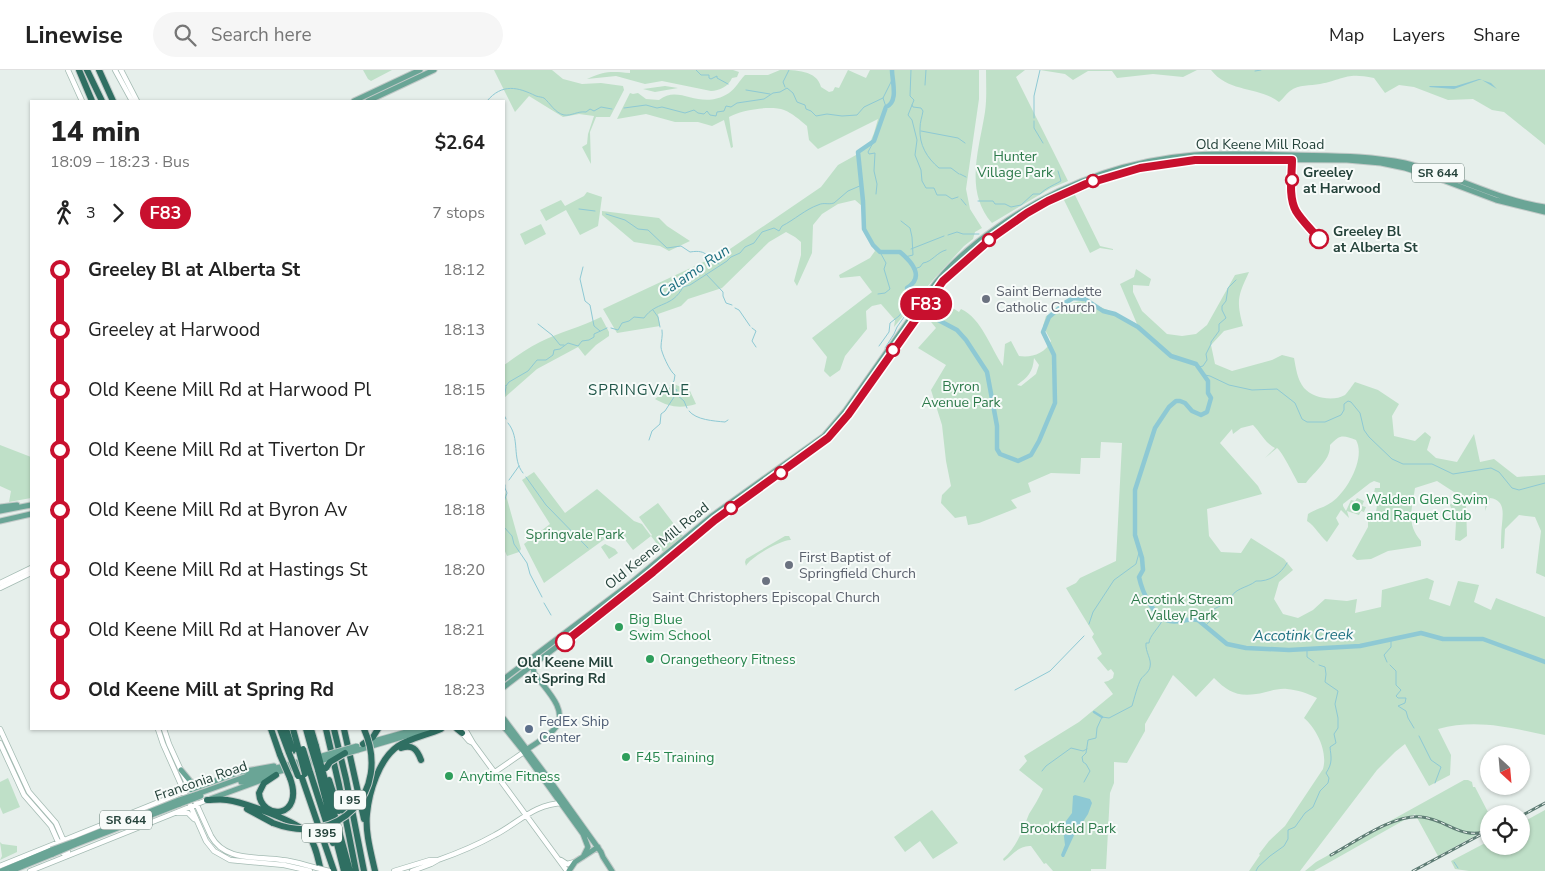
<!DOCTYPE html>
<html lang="en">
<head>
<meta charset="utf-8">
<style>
	:root { --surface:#fff; --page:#f6f6f6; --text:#222; --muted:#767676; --line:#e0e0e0 }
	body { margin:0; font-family:"Nunito Sans",sans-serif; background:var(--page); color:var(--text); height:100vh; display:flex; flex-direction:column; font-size:19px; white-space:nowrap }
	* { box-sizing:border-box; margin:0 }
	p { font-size:16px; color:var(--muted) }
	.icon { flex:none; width:28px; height:28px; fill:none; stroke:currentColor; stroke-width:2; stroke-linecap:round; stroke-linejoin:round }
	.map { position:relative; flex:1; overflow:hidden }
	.panel { position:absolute; left:30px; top:30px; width:475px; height:630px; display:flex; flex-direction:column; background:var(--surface); border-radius:0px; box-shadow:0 1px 4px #0004 }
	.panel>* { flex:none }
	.badge { padding:0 10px; border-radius:16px; font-size:18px; line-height:32px }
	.needle { width:32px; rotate:154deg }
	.buttons { position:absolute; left:1480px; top:675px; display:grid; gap:10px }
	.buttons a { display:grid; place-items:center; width:50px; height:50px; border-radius:50%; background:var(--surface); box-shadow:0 1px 4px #0004; font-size:25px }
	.map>.badge { position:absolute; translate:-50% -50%; box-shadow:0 0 0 2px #fff }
	.legs { display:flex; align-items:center; gap:8px; height:55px; padding:0 20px; font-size:16px }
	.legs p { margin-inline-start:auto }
	.headline { display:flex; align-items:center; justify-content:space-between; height:85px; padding:0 20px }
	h1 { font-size:28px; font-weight:800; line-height:38px }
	ul { padding:0 20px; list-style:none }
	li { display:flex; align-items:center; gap:18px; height:60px; font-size:19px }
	li i { display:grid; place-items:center; width:8px; height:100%; margin:0 6px; background:currentColor }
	li i::after { content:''; width:12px; height:12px; margin:-6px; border:4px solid; border-radius:50%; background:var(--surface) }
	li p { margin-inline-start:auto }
	li:first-child i { background:linear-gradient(#0000 50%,currentColor 0) }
	li:last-child i { background:linear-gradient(currentColor 50%,#0000 0) }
	header { display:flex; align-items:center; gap:30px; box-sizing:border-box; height:70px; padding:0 25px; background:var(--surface); border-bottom:1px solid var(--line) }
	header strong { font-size:24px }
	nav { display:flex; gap:28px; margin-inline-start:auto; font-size:18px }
	.search { width:350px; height:45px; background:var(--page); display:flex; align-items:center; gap:12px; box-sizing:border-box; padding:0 18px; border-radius:28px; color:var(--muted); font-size:19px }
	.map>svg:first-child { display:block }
	.green { fill:#bfe0c8; fill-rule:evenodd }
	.water { fill:#8ec9d4 }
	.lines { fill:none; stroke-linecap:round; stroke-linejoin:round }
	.stream { stroke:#8ec9d4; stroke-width:1 }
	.canal { stroke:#8ec9d4; stroke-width:2.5 }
	.river { stroke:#8ec9d4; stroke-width:4.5 }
	.secondary-casing { stroke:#a4bbb3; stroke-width:6 }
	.primary-casing { stroke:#c2cac8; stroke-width:7 }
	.motorway-casing { stroke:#c2cac8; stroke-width:8 }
	.secondary { stroke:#fff; stroke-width:4.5 }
	.primary { stroke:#6aa596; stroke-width:5 }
	.motorway { stroke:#2f6f62; stroke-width:6 }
	.rail-casing { stroke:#5f7d75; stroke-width:3 }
	.rail { stroke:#f7fbf9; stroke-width:1; stroke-dasharray:4; stroke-linecap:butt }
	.secondary-bridge-casing { stroke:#a4bbb3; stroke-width:6; stroke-linecap:butt }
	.primary-bridge-casing { stroke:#c2cac8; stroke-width:7; stroke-linecap:butt }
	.motorway-bridge-casing { stroke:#c2cac8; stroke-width:8; stroke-linecap:butt }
	.secondary-bridge { stroke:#fff; stroke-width:4.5 }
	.primary-bridge { stroke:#6aa596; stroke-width:5 }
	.motorway-bridge { stroke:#2f6f62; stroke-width:6 }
	.line-1-casing { stroke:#fff; stroke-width:11 }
	.line-1 { stroke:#c8102e; stroke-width:8 }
	.stop-1-dot { fill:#fff; stroke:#c8102e; stroke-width:2.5 }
	.worship-dot { fill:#6b7280; stroke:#f7fbf9; stroke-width:2 }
	.leisure-dot { fill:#2e9e5b; stroke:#f7fbf9; stroke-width:2 }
	.service-dot { fill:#5c6f8a; stroke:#f7fbf9; stroke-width:2 }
	.labels { text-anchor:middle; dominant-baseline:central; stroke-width:4; stroke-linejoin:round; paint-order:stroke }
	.shield { fill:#f7fbf9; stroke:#637a73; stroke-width:1 }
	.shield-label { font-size:12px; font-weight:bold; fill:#24423a }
	.street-label { font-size:14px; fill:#24423a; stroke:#f7fbf9 }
	.park-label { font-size:14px; fill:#2d7a4b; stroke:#f7fbf9 }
	.stop-label { font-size:14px; font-weight:bold; fill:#24423a; stroke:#f7fbf9; text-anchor:start }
	.worship-label { font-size:14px; fill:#5b616d; stroke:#f7fbf9; text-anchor:start }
	.leisure-label { font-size:14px; fill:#27864d; stroke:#f7fbf9; text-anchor:start }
	.service-label { font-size:14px; fill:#4e5e75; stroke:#f7fbf9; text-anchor:start }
	.water-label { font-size:15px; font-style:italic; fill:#1c6f80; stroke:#f7fbf9 }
	.neighbourhood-label { font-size:15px; letter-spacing:1px; fill:#1f5548; stroke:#f7fbf9 }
</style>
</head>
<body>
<header>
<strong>Linewise</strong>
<div class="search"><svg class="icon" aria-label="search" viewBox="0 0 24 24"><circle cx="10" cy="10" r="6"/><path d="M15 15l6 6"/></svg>Search here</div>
<nav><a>Map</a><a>Layers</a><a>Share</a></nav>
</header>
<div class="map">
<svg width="1545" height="801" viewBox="0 0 1545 801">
	<rect width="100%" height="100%" fill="#e6efeb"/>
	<!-- green -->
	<path class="green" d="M363 0H392L371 11 368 9Z
		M494 0H552L563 9 582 14 601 13 623 16 624 20 610 47H596L590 62 591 94 582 77 587 74 588 64 594 46 579 44 563 47 529 26 515 42Z
		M630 0H733L739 2 737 7 732 8C729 16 719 21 711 21L662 11 645 14 616 6 587 9C604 1 611 1 630 3Z
		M780 0C795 0 817 0 821 17L829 22 833 21 835 17 839 18 848 0 866 8 870 0H979V29L966 119 970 139 982 158 975 162 973 169 964 176 933 210 894 257 895 250 881 234 872 236 866 241 867 259 845 286 840 300 830 307 824 301 827 287 812 268 872 222 860 206 840 208 839 205 870 188 875 181 862 158V136L855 130 838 134 822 144 813 155 812 183 797 216 794 211 801 185V172L795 167 786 162 769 172 722 218 688 229 681 236 658 244 660 256 617 263 603 239 727 181 821 117 838 95 856 85 869 75 874 63 878 49 818 79 809 70 807 56C800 50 792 43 784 40 771 35 741 40 729 47L733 77 731 78 724 50 712 56 698 52H675L646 44 617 49 630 23 633 24 638 23 646 29 659 30C680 13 699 42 729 23 736 18 739 11 745 5H768Z
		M986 0H1025L1016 7 1068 111 1051 118 992 153C964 121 979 80 985 42 987 28 986 14 986 0Z
		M1040 0H1197L1183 7 1153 4 1117 8 1112 1H1088L1073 10 1065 4Z
		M1211 0H1545V75L1504 42 1492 40 1473 29 1448 30 1414 17 1399 15 1385 23 1374 8C1346 2 1345 9 1320 14 1310 16 1299 14 1290 21 1286 24 1283 29 1279 32 1258 16 1229 23 1211 0Z
		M665 16 678 18 655 22 643 19Z
		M587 122 602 127 598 156 580 165 566 140 546 151 540 140 561 130 565 136 584 126Z
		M1074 123 1100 176 1113 179V180L1100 178 1090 183 1063 128Z
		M602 141 659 148 667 156 690 171 669 181 660 176 634 172 602 145Z
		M541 154 546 164 525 175 520 164Z
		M1136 199 1151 209 1149 216 1133 215V222L1142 241 1167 264 1182 266 1196 264 1207 255 1235 205 1249 202C1238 226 1236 230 1243 256L1224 261 1211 275 1215 294 1232 301 1272 290 1282 285 1294 288C1296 298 1297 309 1304 318 1313 328 1333 332 1345 325 1348 322 1352 316 1355 312L1378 320 1399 334 1392 346 1394 366 1415 371 1425 362 1431 367 1427 380 1436 388 1457 392 1474 364 1480 392 1494 389 1517 407 1545 405V507L1536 503 1541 461 1535 447 1519 445 1505 459 1504 478 1501 479C1501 471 1501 462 1502 454 1503 443 1505 430 1490 428L1485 441 1486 427 1476 425 1466 435 1467 466 1460 471 1455 470 1456 452 1450 435 1457 424 1437 411 1415 418C1412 439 1406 454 1421 471V476L1388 481 1371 489 1357 490 1352 486 1368 457V444L1376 442 1379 422 1374 423 1375 418H1380V413L1374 411 1370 413 1343 434V436L1346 441 1351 430 1355 431 1357 428 1364 431 1362 436 1366 437 1364 442 1361 441 1359 445 1347 441 1349 448 1341 440 1336 448 1339 454 1327 472C1319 465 1316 457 1307 451L1308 444C1315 439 1324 438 1332 432 1347 421 1366 388 1356 370 1343 365 1340 364 1330 375 1331 390 1315 401 1306 413H1298C1293 404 1283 383 1277 378L1265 388 1275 378C1265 373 1261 363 1253 355L1241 358 1233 364 1232 359 1220 373 1258 416 1262 424 1207 439 1209 466 1221 482 1241 483 1251 468 1284 489 1293 500 1279 512 1274 529 1283 544 1298 548 1313 540 1325 529 1347 531 1357 529 1355 543 1381 537 1382 520 1427 508 1434 511 1429 529 1450 536 1458 511 1479 515 1474 532 1491 540 1496 528 1545 547V665C1508 657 1475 649 1438 659L1451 685 1450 705 1429 716 1405 674 1395 682 1377 700 1300 801H1249L1260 785 1259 784 1269 771 1285 756 1323 699C1328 682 1317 659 1304 648L1317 628C1307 623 1298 620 1287 619 1276 618 1266 623 1256 624 1237 627 1227 621 1214 608L1196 627 1173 605 1145 654V661L1127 693 1114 692V713L1110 723 1106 799H1091V801H1053L1046 793 1044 794 1031 776C1020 775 1013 784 1004 791L1003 789C1017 777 1022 761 1029 744 1034 736 1039 728 1043 719L1019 700 1027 691 1024 686 1079 652 1113 624 1104 612 1108 611 1113 608 1114 603 1111 599 1108 601 1097 588 1102 584 1092 567 1094 564 1066 518 1076 513 1080 508 1116 491 1122 373 1101 372 1100 388H1081L1080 404 1051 403 1028 413 1031 422 1011 430 1017 438 979 453 968 455 966 446 955 448 941 433 942 425 951 416 946 391 942 355 931 320 946 295 918 278 936 258 927 247 931 250H936L925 243 935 232 940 238 948 235 959 242 961 239C982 249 990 277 1003 296L1005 274 1011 271 1019 286C1031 288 1045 284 1051 271L1043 256 1046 246C1057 241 1070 231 1083 231 1091 232 1129 249 1137 254L1120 214 1134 207ZM1034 288 1039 295 1036 304 1021 316 1017 315C1028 307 1033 302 1034 288Z
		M601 247 609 262V266L596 275 585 286 578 277 537 299 504 328V295C516 287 527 278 540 272 560 262 581 257 601 247Z
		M674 314 690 321 696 334C680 339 669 337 655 329Z
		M0 375 31 387V428L9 432 11 421 0 416Z
		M534 402 565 443 597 419 634 451 642 454 651 466 652 465 639 447 658 433 683 466 664 483 651 466 633 480 626 471 613 463 544 513 524 474 550 454 522 410Z
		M504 418 521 479 519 482 507 486 504 479Z
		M785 466H789L791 470C782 469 749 488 746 496L745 492 746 489Z
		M605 474 615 479 618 483 609 489 601 477Z
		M8 708 20 737 3 744 0 737V712Z
		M1464 710H1468L1472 712 1473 717H1475L1489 744V758L1438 786 1415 744 1314 801H1305L1316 792Z
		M932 740 958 773 933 789 920 771 905 782 894 767Z
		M1545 740V801H1469L1455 799 1451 791 1489 771V776H1521V753Z
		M0 772 2 774 17 776V782L0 790 2 786Z"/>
	<!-- water -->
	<path class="water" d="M1479 9 1491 13 1497 19 1482 10H1479L1454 19 1429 17 1430 16H1456Z
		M1075 725 1090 729 1092 733 1088 744 1079 758H1075L1076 761 1064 787H1062L1061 785 1065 775 1063 759 1066 751 1072 743 1073 726Z"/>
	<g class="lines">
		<!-- stream -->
		<path class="stream" d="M696 0 701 5H709V8L711 9 717 6V8L728 14
			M911 0 910 26 914 30 908 45 912 50 917 70 915 85 921 100 922 111 926 118H934L937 125H946L952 129 958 127
			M1255 1 1261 0
			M925 15 926 0
			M785 17 783 12 789 0
			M746 20 770 24
			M487 31C502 13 518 17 536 26 539 27 542 27 544 28 550 33 555 43 564 45 572 46 577 41 586 42L590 39 594 41 601 37 612 39
			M912 35 913 37 921 38 923 41C922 47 920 52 920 58 919 75 927 88 939 98H951L959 104
			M886 37 883 28 892 10
			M624 38 646 35 657 38 662 37 685 43 694 40 698 43 704 44 707 41 710 45 716 46 717 42 724 41 726 36 731 37 737 33 764 29 773 23 780 22 787 18 793 23 797 32 805 35 806 39 811 41 816 46 827 44 842 46 857 45 864 37 883 28
			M1034 48V26L1040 0
			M1034 51V58L1043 73
			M921 61 958 68 965 73
			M874 71 868 82 869 84 875 83 874 101 877 114 876 124
			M960 104 966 107
			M961 129 966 135
			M978 131H993L995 134H1005L1011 137 1021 135 1033 124H1040C1046 118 1052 116 1061 111L1058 101
			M579 139 595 141
			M606 144 625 150 638 159 648 160 667 178 681 176 690 182C709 179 705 188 719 194
			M901 151 910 158 912 167 913 185 905 187
			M948 165 957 162 963 164H979
			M911 179 944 166
			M583 197 580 209 585 231 590 235 594 256 600 261
			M914 199 920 197 923 193C932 192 937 182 946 180
			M706 204 723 222V226L726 233 732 235
			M878 224 885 223 890 219 884 199 886 193 880 182
			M908 235 910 228
			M735 238 739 240 750 256
			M653 240 658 247 660 257
			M921 249 923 242
			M538 254 552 265 560 275H564
			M611 258 618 260 622 253 629 251 634 247 644 248C656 231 672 238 683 217L690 215 727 191 731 187 740 183 745 177 754 173 762 162 774 158 779 161 782 156C794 150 806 139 818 135 824 132 828 135 834 133L848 121 862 115
			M752 258 756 261 752 271 756 277
			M662 260C663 266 661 271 661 277 661 282 670 302 675 305L674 311 670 316 677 320 676 324 684 331 687 338
			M909 265 919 252
			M879 276 889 262 890 253 899 246 906 237
			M885 278 894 264 897 257 909 240
			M896 281 907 268
			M1199 297 1203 296 1207 290 1206 284 1211 274V272L1219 261V254L1226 248 1222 240V236L1226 231 1228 218 1236 210
			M1205 305 1210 306 1229 315 1252 320 1277 319 1295 333 1302 349 1307 352H1325L1341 345 1344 340V334L1348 331 1351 332 1360 343 1364 360 1369 367 1392 389 1403 394H1432L1453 404 1491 398 1499 402 1512 418 1519 420 1545 413
			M504 316H506L509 312 528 301 537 290H546L553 285 554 280 560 279 568 273 578 276 582 271 589 270 594 267V264L607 258
			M504 329 506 317
			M689 341C696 350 714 351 725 352L728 350
			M504 345 506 349
			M508 353C521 369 511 388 523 403
			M649 370 652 361 660 354 661 344 665 341 676 324
			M526 407 546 435 588 478
			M509 410 519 396
			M504 432 507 423 505 418V415
			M504 457 512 466 514 474 527 493 530 504 542 527
			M544 533 551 545
			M1089 554 1093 542 1114 510 1136 494 1140 479
			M1205 556C1209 552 1217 546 1214 539L1230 531C1232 518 1248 518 1256 511 1269 512 1281 504 1287 493
			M1307 579V587L1314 592
			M1387 592 1384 585 1391 577V570
			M1390 595 1396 601V615L1401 620 1396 626 1398 628H1406L1405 633 1398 636 1406 641 1408 648 1414 658
			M1015 620 1050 601 1084 566
			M1419 666 1431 690 1441 697 1435 713
			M1042 701 1046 696 1071 678 1083 681 1087 679
			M1084 712 1090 701 1086 694 1083 692 1082 687 1086 683 1088 670 1096 668 1097 658 1102 647 1109 648 1132 636C1134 629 1138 614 1141 609 1144 605 1149 602 1150 597 1152 589 1145 582 1146 573H1149C1149 566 1160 557 1163 549
			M1454 792 1458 798
			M1256 801 1258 797 1270 786 1284 776 1288 769V760L1295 757 1305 743 1313 737 1320 721 1328 713 1329 708 1326 703C1333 693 1331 687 1330 677L1336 673 1334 664 1338 658V648L1335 634 1338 621 1325 612 1326 604 1325 597 1319 595"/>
		<!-- canal -->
		<path class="canal" d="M1094 642 1102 647"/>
		<!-- river -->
		<path class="river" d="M892 0C892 11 899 32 886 37L874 71 858 82 863 131 864 159 873 175 880 182H900C912 192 925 207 907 218L908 225 915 236 925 243 957 260 966 270 987 302 997 356V379L1000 384 1018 391 1031 385 1039 371 1055 333 1054 285 1043 262 1049 247 1065 233 1073 228 1085 229 1103 241 1115 244 1138 257 1171 286 1196 294 1208 311V323L1211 328 1207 342 1201 345 1192 341 1185 333 1180 331H1176L1169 337 1155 358 1135 420V465L1142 488 1143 500 1139 507C1142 521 1153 548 1170 551 1179 553 1188 548 1198 550L1227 574 1246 578 1289 580 1360 576 1421 563 1443 569H1483L1545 592"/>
		<!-- secondary casing -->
		<g class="secondary-casing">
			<path id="secondary" d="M68 0 82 31
				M115 0 132 31
				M121 0 137 31
				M0 513 31 498
				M0 518 31 503
				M0 659 29 722 56 753 68 781 67 786
				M158 659 163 674 206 771 214 781 230 790 284 795 310 801
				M164 659 169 674 211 766C225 792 257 786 282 790 294 791 305 795 317 798
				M465 659 473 673 567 801
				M462 663 469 671 473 673
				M0 673 24 725 51 756 63 783 67 786
				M495 702 524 682
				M177 743H188L194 749
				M561 790 567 794 575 792
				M0 796 186 721
				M30 801 207 730
				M394 801 430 790H437
				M412 801 431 794 438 790C458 783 477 775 495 765 520 752 533 734 564 733"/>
		</g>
		<!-- primary casing -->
		<g class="primary-casing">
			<path id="primary" d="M354 31 420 0
				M368 31 434 0
				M0 437 17 435
				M0 441 31 435
				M0 451 31 444
				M504 609 631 513 712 446 824 366 846 340 929 222C947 196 972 175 998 157 1056 116 1122 91 1194 85 1226 83 1259 84 1292 85 1330 86 1367 85 1405 93 1453 104 1496 130 1545 137
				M504 617 653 503 715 450 828 368 848 345 931 226 950 204 1003 159 1027 143 1066 122 1122 103 1172 92 1207 89 1347 90 1381 93 1405 98 1440 109 1496 130 1545 142
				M504 649 543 701 601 782 603 787 612 801
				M504 657 524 682 583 764 588 777 583 787
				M367 673 417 659
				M358 680 429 659
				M525 681C534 674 549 667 556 657 569 639 543 617 534 603L533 597 535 594
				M181 700 191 712 201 714
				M241 712 317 691
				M190 720 240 702 274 696
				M200 723 247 706 316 687
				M210 729 270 707
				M73 772 179 730
				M74 775 180 734
				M1 801 51 780
				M11 801 53 784
				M569 801 575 792 598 777"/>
		</g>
		<!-- motorway casing -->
		<g class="motorway-casing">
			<path id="motorway" d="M79 0 92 31
				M87 0 102 31
				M99 0 113 31
				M271 659 280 685
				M280 659 289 683
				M286 659 293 681
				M293 659 299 681
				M306 659 311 677
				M311 659 316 676
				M326 659 339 715 356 801
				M334 659 346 709 364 801
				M344 659 364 749
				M457 659 462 663
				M363 674 373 667 378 659
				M401 678C412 674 417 679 421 690
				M322 699 350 801
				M318 700 344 801
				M310 702 333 773
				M276 705 264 713 259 723C261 751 305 749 290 708
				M301 705 334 801
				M329 710 339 741
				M207 730C214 730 220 729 227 730 243 732 299 752 308 764 316 775 318 789 321 801
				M247 739 273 753
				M375 801C371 783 365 762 367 744 369 722 379 689 398 676 411 668 427 665 441 659"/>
		</g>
		<!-- secondary -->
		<use href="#secondary" class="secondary"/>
		<!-- primary -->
		<use href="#primary" class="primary"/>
		<!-- motorway -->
		<use href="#motorway" class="motorway"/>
		<!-- rail casing -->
		<g class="rail-casing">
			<path id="rail" d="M1521 746 1545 733
				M1331 785C1355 772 1395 743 1422 747 1448 750 1460 770 1489 761
				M1413 801 1482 764"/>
		</g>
		<!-- rail -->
		<use href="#rail" class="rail"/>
		<!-- secondary-bridge casing -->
		<g class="secondary-bridge-casing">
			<path id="secondary-bridge" d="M317 798 329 801"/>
		</g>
		<!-- primary-bridge casing -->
		<g class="primary-bridge-casing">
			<path id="primary-bridge" d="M322 686 357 676
				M323 690 358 680
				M179 730 200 723
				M180 734 201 726
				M51 780 73 772
				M53 784 74 775"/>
		</g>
		<!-- motorway-bridge casing -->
		<g class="motorway-bridge-casing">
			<path id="motorway-bridge" d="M316 676 322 699
				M311 677 318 700
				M303 679 310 702
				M299 681 305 704
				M289 683 298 706
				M280 685 290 708
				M326 698 330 692 345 683
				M273 753C338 778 392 722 364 659"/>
		</g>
		<!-- secondary-bridge -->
		<use href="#secondary-bridge" class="secondary-bridge"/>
		<!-- primary-bridge -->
		<use href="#primary-bridge" class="primary-bridge"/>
		<!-- motorway-bridge -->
		<use href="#motorway-bridge" class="motorway-bridge"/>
	</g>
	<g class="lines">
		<!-- line-1 casing -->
		<g class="line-1-casing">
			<path id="line-1" d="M565 572 653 502 715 450 828 368 848 345 943 211 993 167 1027 143 1048 131 1086 114 1140 98 1195 90H1292C1292 105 1288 127 1296 141 1302 151 1312 160 1319 169"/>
		</g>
		<!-- line-1 -->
		<use href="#line-1" class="line-1"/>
	</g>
	<!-- markers -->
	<g class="stop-1-dot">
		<circle cx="1292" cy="110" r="6"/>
		<circle cx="1093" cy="111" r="6"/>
		<circle cx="1319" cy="169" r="9"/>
		<circle cx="989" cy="170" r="6"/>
		<circle cx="893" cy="280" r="6"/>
		<circle cx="781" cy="403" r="6"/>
		<circle cx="731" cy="438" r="6"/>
		<circle cx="565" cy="572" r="9"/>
	</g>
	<g class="worship-dot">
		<circle cx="986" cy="229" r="5"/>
		<circle cx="789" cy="495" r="5"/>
		<circle cx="766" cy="511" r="5"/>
	</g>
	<g class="leisure-dot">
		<circle cx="1356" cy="437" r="5"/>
		<circle cx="619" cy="557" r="5"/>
		<circle cx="650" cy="589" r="5"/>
		<circle cx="626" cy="687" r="5"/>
		<circle cx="449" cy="706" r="5"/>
	</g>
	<circle class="service-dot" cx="529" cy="659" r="5"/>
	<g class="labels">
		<!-- shield labels -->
		<g class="shield">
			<rect x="1412" y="93.5" width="52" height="19" rx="4"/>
			<rect x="334" y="720.5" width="32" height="19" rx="4"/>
			<rect x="100" y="740.5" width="52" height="19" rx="4"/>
			<rect x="302" y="753.5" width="40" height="19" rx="4"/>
		</g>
		<g class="shield-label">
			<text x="1438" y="103">SR 644</text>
			<text x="350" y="730">I 95</text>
			<text x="126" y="750">SR 644</text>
			<text x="322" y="763">I 395</text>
		</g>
		<!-- street labels -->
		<g class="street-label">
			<text x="1260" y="74">Old Keene Mill Road</text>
			<text transform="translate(657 476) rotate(-39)">Old Keene Mill Road</text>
			<text transform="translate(201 711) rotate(-19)">Franconia Road</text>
		</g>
		<!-- park labels -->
		<g class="park-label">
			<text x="1015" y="86">Hunter<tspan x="1015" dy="16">Village Park</tspan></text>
			<text x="961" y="316">Byron<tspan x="961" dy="16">Avenue Park</tspan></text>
			<text x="575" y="464">Springvale Park</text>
			<text x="1182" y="529">Accotink Stream<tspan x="1182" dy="16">Valley Park</tspan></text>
			<text x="1068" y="758">Brookfield Park</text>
		</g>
		<!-- stop labels -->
		<g class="stop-label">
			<text x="1303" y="102">Greeley<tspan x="1303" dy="16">at Harwood</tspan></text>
			<text x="1333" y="161">Greeley Bl<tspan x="1333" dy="16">at Alberta St</tspan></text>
			<text x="565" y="592" text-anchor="middle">Old Keene Mill<tspan x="565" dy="16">at Spring Rd</tspan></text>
		</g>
		<!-- worship labels -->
		<g class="worship-label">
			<text x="996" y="221">Saint Bernadette<tspan x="996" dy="16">Catholic Church</tspan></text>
			<text x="799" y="487">First Baptist of<tspan x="799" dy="16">Springfield Church</tspan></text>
			<text x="766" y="527" text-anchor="middle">Saint Christophers Episcopal Church</text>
		</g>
		<!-- leisure labels -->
		<g class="leisure-label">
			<text x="1366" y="429">Walden Glen Swim<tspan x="1366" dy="16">and Raquet Club</tspan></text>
			<text x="629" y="549">Big Blue<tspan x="629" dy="16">Swim School</tspan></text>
			<text x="660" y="589">Orangetheory Fitness</text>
			<text x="636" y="687">F45 Training</text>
			<text x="459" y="706">Anytime Fitness</text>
		</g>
		<!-- service labels -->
		<g class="service-label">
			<text x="539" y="651">FedEx Ship<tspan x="539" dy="16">Center</tspan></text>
		</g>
		<!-- water labels -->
		<g class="water-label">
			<text transform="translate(694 201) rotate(-34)">Calamo Run</text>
			<text transform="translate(1303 565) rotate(-1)">Accotink Creek</text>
		</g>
		<!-- neighbourhood labels -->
		<g class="neighbourhood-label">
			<text x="639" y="320">SPRINGVALE</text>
		</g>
	</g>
</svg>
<div class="buttons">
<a><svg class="needle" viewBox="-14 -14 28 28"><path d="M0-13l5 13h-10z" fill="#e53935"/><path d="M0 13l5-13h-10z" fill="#767676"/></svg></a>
<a><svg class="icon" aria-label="locate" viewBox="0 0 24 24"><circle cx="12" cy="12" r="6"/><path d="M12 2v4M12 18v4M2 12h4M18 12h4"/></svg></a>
</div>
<b class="badge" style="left:926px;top:234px;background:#c8102e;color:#fff">F83</b>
<section class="panel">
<div class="headline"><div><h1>14 min</h1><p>18:09 – 18:23 · Bus</p></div><b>$2.64</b></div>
<div class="legs"><svg class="icon" aria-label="walk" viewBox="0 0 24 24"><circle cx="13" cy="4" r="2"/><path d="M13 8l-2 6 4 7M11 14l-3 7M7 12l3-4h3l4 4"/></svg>3<svg class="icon" aria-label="forward" viewBox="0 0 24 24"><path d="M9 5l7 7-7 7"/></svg><b class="badge" style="background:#c8102e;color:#fff">F83</b><p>7 stops</p></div>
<ul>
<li><i style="color:#c8102e"></i><b>Greeley Bl at Alberta St</b><p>18:12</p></li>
<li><i style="color:#c8102e"></i><span>Greeley at Harwood</span><p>18:13</p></li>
<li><i style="color:#c8102e"></i><span>Old Keene Mill Rd at Harwood Pl</span><p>18:15</p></li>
<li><i style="color:#c8102e"></i><span>Old Keene Mill Rd at Tiverton Dr</span><p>18:16</p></li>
<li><i style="color:#c8102e"></i><span>Old Keene Mill Rd at Byron Av</span><p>18:18</p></li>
<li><i style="color:#c8102e"></i><span>Old Keene Mill Rd at Hastings St</span><p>18:20</p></li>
<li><i style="color:#c8102e"></i><span>Old Keene Mill Rd at Hanover Av</span><p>18:21</p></li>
<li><i style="color:#c8102e"></i><b>Old Keene Mill at Spring Rd</b><p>18:23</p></li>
</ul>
</section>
</div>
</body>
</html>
